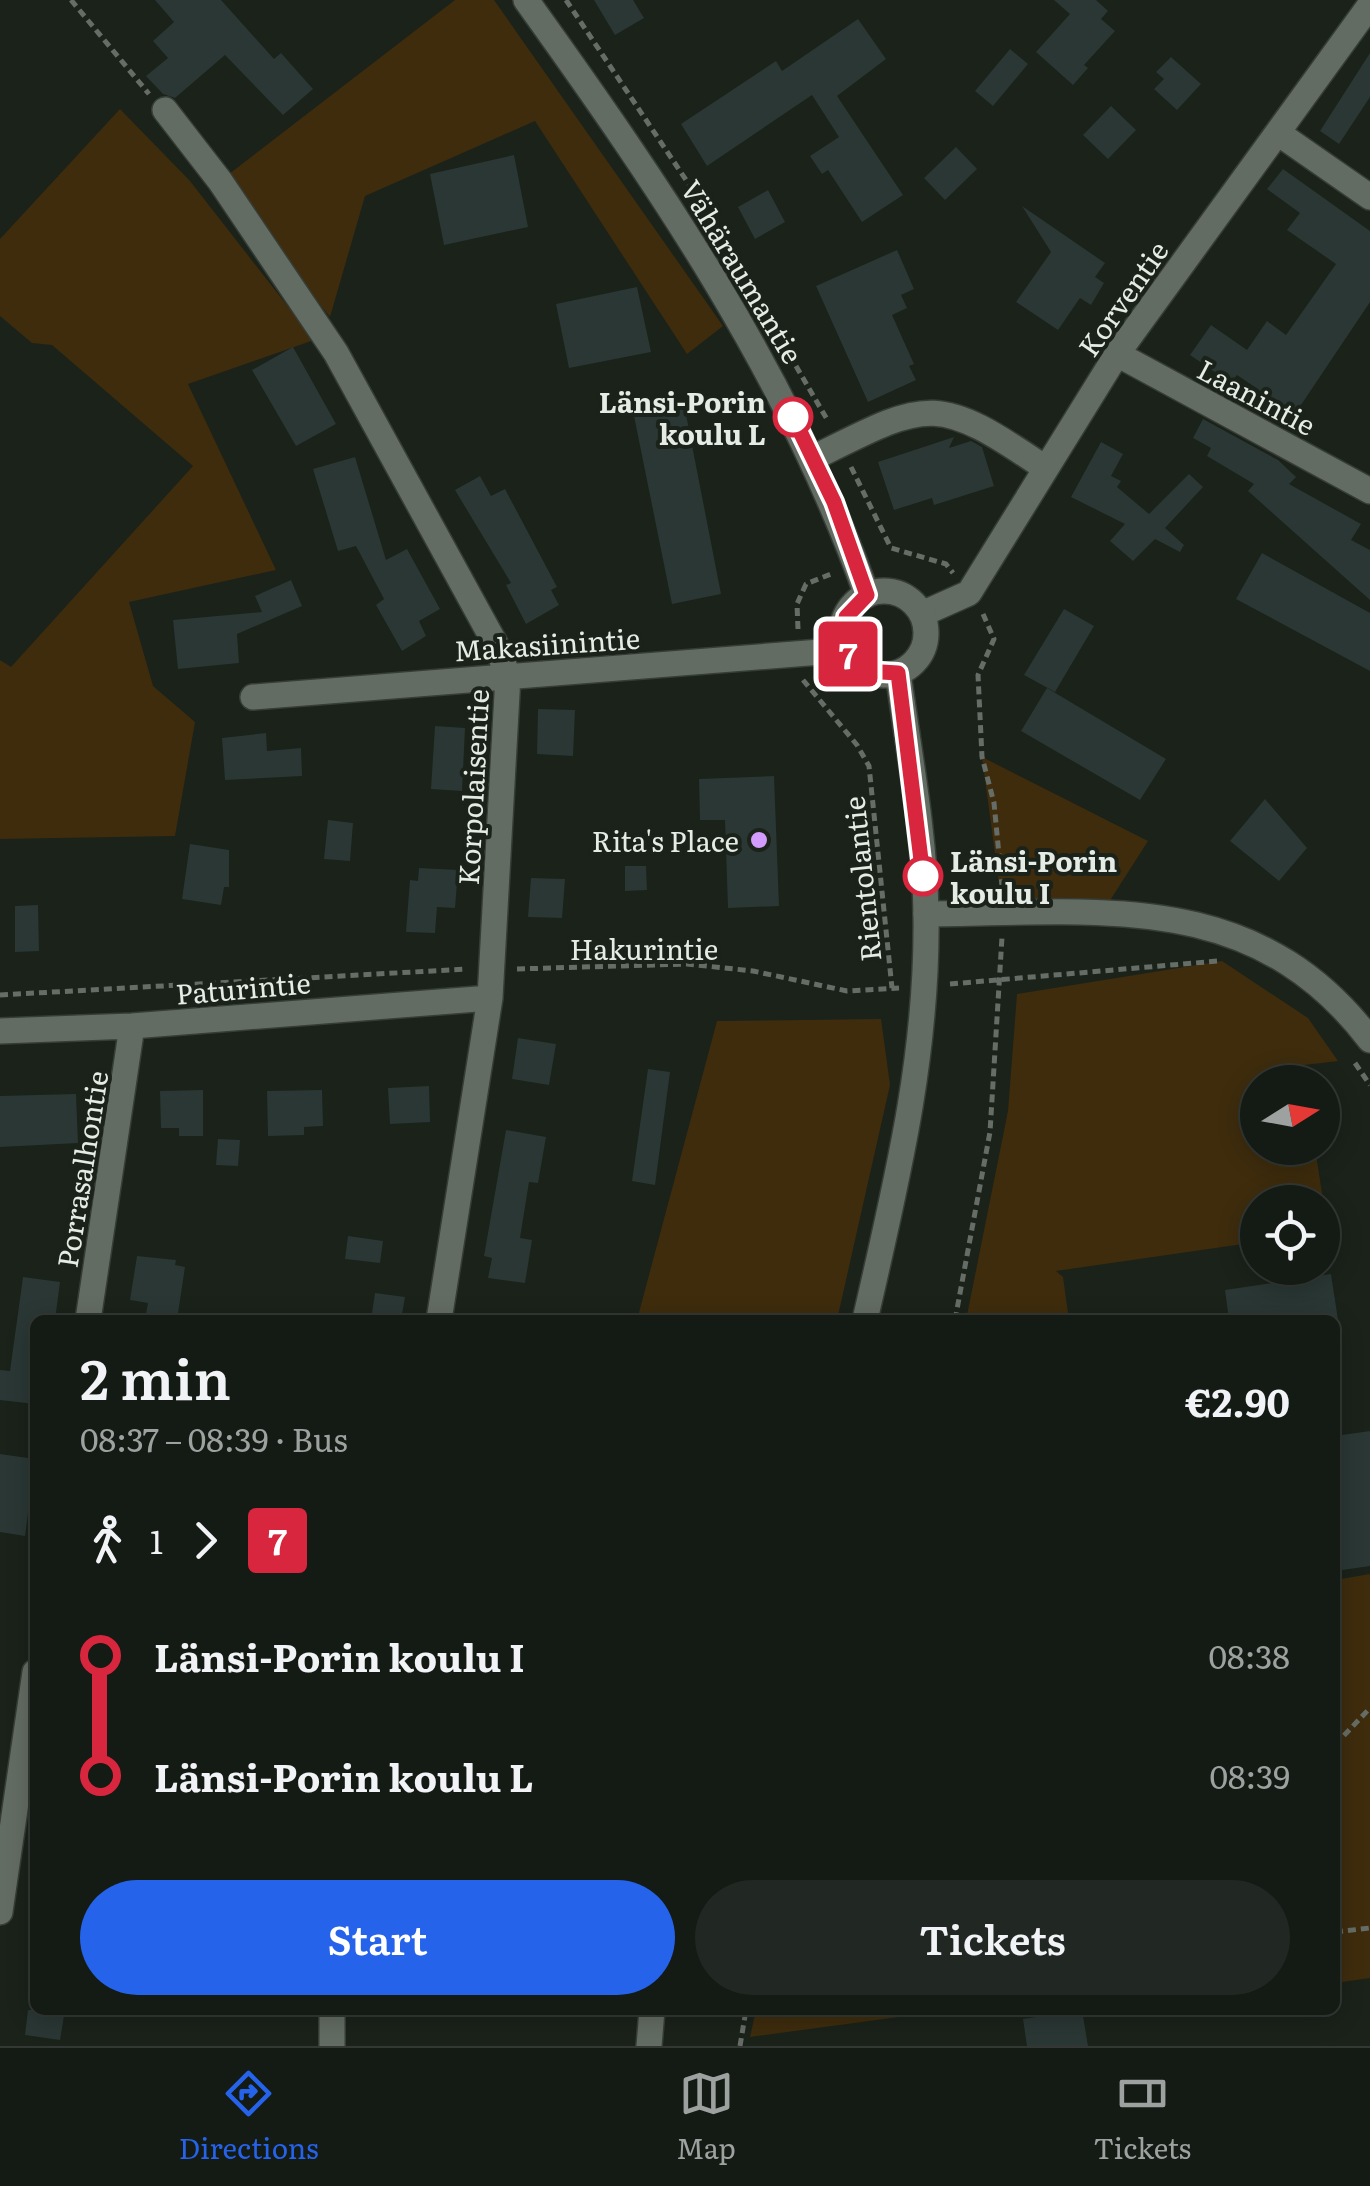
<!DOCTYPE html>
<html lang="en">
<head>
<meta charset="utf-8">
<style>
	:root { --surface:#141a14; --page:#212722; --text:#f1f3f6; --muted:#9da1a0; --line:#333834; --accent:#2563eb }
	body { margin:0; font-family:Literata,serif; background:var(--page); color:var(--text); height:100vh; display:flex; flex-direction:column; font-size:38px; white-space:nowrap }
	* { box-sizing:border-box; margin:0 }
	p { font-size:32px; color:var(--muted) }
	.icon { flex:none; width:55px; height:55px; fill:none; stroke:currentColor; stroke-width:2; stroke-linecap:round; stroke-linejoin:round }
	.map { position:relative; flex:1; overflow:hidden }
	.drawer { position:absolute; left:30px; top:1315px; width:1310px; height:700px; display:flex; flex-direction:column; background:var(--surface); border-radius:15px; box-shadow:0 5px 25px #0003,0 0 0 2px var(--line) }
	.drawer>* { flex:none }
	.badge { padding:0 20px; border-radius:8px; font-size:35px; line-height:65px }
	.needle { width:65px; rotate:79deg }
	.tools { position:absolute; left:1240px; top:1065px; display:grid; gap:20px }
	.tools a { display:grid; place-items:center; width:100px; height:100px; border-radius:50%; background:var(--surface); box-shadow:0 5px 25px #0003,0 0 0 2px var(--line); font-size:50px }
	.map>.badge { position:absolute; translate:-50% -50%; box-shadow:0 0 0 5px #fff }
	.legs { display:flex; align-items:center; gap:15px; height:110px; padding:0 50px; font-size:32px }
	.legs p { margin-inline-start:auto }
	.summary { display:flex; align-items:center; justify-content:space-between; height:170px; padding:0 50px }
	h1 { font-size:55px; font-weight:600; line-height:75px }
	.action { display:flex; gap:20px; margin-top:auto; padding:20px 50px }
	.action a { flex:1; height:115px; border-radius:60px; background:var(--accent); color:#fff; font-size:40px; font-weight:600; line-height:115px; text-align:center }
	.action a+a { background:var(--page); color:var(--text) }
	ul { padding:0 50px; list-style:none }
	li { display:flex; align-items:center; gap:35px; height:120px; font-size:38px }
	li i { display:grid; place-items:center; width:15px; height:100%; margin:0 12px; background:currentColor }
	li i::after { content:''; width:25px; height:25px; margin:-12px; border:8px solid; border-radius:50%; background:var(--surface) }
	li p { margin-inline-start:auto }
	li:first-child i { background:linear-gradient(#0000 50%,currentColor 0) }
	li:last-child i { background:linear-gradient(currentColor 50%,#0000 0) }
	.menu { display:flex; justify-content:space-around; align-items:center; height:140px; border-top:2px solid var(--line); background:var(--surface); font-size:28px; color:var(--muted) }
	.menu a { display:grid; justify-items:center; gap:5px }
	.menu .selected { color:var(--accent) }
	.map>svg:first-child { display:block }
	.green { fill:#3e2c0d }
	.building { fill:#2a3734 }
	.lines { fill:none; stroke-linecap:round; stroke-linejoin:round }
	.street-casing { stroke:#363c36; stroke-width:28 }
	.secondary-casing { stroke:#363c36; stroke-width:28 }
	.path { stroke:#666d66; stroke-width:5; stroke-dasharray:8 5; stroke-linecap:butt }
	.street { stroke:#636c62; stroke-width:25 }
	.secondary { stroke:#636c62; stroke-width:25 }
	.line-1-casing { stroke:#fff; stroke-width:22 }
	.line-1 { stroke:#d7263d; stroke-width:15 }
	.stop-1-dot { fill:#fff; stroke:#d7263d; stroke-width:5 }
	.poi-dot { fill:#d39cfc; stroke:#1a221a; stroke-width:4 }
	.labels { text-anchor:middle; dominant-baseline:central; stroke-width:8; stroke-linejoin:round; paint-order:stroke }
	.street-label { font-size:28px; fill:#e5ebe5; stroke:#1a221a }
	.stop-label { font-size:28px; font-weight:bold; fill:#e5ebe5; stroke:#1a221a; text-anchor:end }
	.poi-label { font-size:28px; fill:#e5ebe5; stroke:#1a221a; text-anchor:end }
</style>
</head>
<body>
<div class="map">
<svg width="1370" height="2046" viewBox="0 0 1370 2046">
	<rect width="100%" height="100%" fill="#1a221a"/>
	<!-- green -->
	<path class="green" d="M455 0H494L723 326 687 354 535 121 365 196 330 317 220 181Z
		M120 109 190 181 314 340 188 384 276 570 129 602 153 686 195 722 175 836 0 839V660L11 667 193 466 52 345 32 343 0 316V239Z
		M982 757 1148 841 1102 913H1003Z
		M1222 961 1308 1018 1338 1061 1304 1065 1306 1082H1258V1148H1315L1328 1232 1323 1233 1322 1202H1258L1257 1242 1056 1271 1063 1277 1069 1320H966L1008 1111 1017 994Z
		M881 1019 890 1085 837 1320H637L717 1021Z
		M1370 1574V1978L1335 1983V1580Z
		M756 2010H951L750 2037Z"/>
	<!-- building -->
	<path class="building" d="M155 0H221L274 59 281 53 313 89 283 115 225 55 175 98 163 94 146 76 168 58 153 41 174 22Z
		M594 0H633L644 18 615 35Z
		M1054 0H1096L1108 11 1101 19 1115 31 1084 65 1088 68 1073 85 1036 52 1070 14Z
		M858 19 886 59 837 96 903 195 862 222 828 170 822 174 810 156 839 137 812 95 707 166 681 124 776 61 782 71Z
		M1010 49 1028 64 993 106 975 91Z
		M1370 53V97L1339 144 1320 131Z
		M1171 57 1201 84 1177 110 1154 89 1164 79 1156 72Z
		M1111 106 1136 130 1108 159 1083 135Z
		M956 147 977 169 945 200 924 178Z
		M514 155 528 227 444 245 430 174Z
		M1283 169 1370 231V302L1295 414 1237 375 1231 383 1190 355 1211 325 1247 350 1267 321 1286 335 1336 264 1287 230 1300 213 1267 189Z
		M768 190 785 222 755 239 738 207Z
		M1022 206 1105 263 1095 277 1104 283 1091 305 1080 298 1058 330 1016 302 1051 252Z
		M897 250 914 289 901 295 907 308 892 315 914 364 909 366 916 380 868 402 816 286Z
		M637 287 651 352 569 368 556 304Z
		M293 347 336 424 296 446 252 370Z
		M683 399 721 594 672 604 633 411Z
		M1203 419 1278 460 1296 477 1289 484 1361 524 1351 540 1370 550V600L1248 491 1254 484 1207 456 1211 448 1193 438Z
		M954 437 949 448 971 441 982 447 994 486 934 505 932 498 894 510 878 462Z
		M1101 442 1123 454 1111 476 1121 481 1117 487 1149 514 1189 474 1203 487 1165 528 1184 545 1180 552 1155 539 1133 561 1110 541 1125 524 1071 497Z
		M355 457 386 560 407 549 440 609 419 621 426 636 402 651 376 605 384 599 356 546 338 551 313 469Z
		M480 476 491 496 505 489 557 587 551 590 559 605 526 624 506 585 511 583 455 490Z
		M1262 553 1370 613V671L1236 599Z
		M291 580 302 606 237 634 239 663 178 669 173 620 262 612 255 596Z
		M1064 609 1094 626 1055 692 1024 675Z
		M1047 688 1166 759 1140 800 1021 731Z
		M538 709 575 710 573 756 537 754Z
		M435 726 465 728 462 791 431 789Z
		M266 733 267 751 301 748 302 776 225 780 222 738Z
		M774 776 779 906 728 908 725 820H700L699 779Z
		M1265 799 1307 848 1279 881 1230 841Z
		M328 820 353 823 350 861 324 859Z
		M190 844 229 850V887H224L221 905 182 899Z
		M625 866H646L647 890 625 891Z
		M419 868 458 870 455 908 437 907 435 933 406 932 410 880 418 881Z
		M531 878 565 879 562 918 528 917Z
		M38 905 39 951 15 952V906Z
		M518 1038 556 1044 549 1085 512 1079Z
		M648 1069 670 1072 655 1185 632 1181Z
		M429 1086 430 1122 390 1124 388 1088Z
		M203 1090V1136H179V1128H161L160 1091Z
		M322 1090 323 1126 304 1127V1135L268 1136 267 1091Z
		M76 1094 78 1143 0 1147V1096Z
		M506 1130 546 1137 538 1183 529 1182 520 1238 532 1240 525 1283 488 1278 492 1258 484 1256Z
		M218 1139 240 1140 238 1166 216 1165Z
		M348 1236 383 1241 380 1263 345 1259Z
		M137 1256 176 1260 175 1265 185 1267 177 1320H145L148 1303 130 1300Z
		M1331 1274 1338 1320H1229L1225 1290Z
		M23 1277 60 1282 55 1320H35V1404L0 1400V1370L10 1371Z
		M375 1293 405 1297 401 1320H371Z
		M1370 1431V1566L1335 1571V1436Z
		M0 1454 35 1459 25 1536 0 1532Z
		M28 2010H65L60 2040 25 2035Z
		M1082 2010 1088 2046H1027L1023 2019Z"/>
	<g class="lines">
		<!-- street casing -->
		<g class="street-casing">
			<path id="street" d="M165 110 220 181 336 353 496 645 508 676 490 998 439 1320
				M1278 133 1370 197
				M1117 354 1370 491
				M813 458C929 400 935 393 1045 468
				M922 614 969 593 1117 354 1370 5
				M253 697 846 650
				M926 914C1097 913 1254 887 1370 1040
				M0 1031 132 1026 490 998
				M88 1320 132 1026
				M0 1912 35 1672
				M332 2010V2046"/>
		</g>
		<!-- secondary casing -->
		<g class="secondary-casing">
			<path id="secondary" d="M526 0C663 191 787 372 867 595
				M842 633a42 42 0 1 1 84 0a42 42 0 1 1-84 0Z
				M865 1320C896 1184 928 1056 926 915 925 835 909 753 898 673
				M649 2046 652 2010"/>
		</g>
		<!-- path -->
		<path class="path" d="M71 0 149 94
			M566 0 700 201
			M796 366 828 421
			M851 467 891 548 946 564 953 573
			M983 614 994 639 978 675 982 757 994 803 1002 886
			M798 629 797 604 806 584 831 574
			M803 680 857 745 869 766 892 988
			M517 969 687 964 753 971 847 991 899 988
			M950 984 1218 961
			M0 995 467 969
			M1355 1063 1370 1085
			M955 1320 990 1132 1002 937
			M1335 1745 1370 1708
			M1335 1932 1370 1928
			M745 2012 761 2010
			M740 2046 746 2010"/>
		<!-- street -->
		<use href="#street" class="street"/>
		<!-- secondary -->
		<use href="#secondary" class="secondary"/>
	</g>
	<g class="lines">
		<!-- line-1 casing -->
		<g class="line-1-casing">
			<path id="line-1" d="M793 417 834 502 867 595 846 617V650L865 671 898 673 923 876"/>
		</g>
		<!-- line-1 -->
		<use href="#line-1" class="line-1"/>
	</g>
	<!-- markers -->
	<g class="stop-1-dot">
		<circle cx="793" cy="417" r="18"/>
		<circle cx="923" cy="876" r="18"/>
	</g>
	<circle class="poi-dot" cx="759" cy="840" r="10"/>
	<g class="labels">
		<!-- street labels -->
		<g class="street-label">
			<text transform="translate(743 271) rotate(59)">Vähäraumantie</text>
			<text transform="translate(1122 298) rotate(-55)">Korventie</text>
			<text transform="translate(1257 396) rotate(28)">Laanintie</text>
			<text transform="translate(547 643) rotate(-4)">Makasiinintie</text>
			<text transform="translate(472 787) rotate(-87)">Korpolaisentie</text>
			<text transform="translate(861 879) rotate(-96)">Rientolantie</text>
			<text x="644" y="948">Hakurintie</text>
			<text transform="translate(243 987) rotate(-5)">Paturintie</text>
			<text transform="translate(81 1169) rotate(-81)">Porrasalhontie</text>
		</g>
		<!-- stop labels -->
		<g class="stop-label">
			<text x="766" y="401">Länsi-Porin<tspan x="766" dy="32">koulu L</tspan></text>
			<text x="950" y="860" text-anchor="start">Länsi-Porin<tspan x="950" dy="32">koulu I</tspan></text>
		</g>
		<!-- poi labels -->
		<g class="poi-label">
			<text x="739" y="840">Rita's Place</text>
		</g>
	</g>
</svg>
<div class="tools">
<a><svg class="needle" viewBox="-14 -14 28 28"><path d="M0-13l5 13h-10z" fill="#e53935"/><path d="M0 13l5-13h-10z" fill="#9da1a0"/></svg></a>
<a><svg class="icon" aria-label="locate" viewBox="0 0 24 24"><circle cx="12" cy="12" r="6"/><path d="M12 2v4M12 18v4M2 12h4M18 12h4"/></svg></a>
</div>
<b class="badge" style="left:848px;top:654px;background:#d7263d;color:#fff">7</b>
<section class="drawer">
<div class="summary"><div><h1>2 min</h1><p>08:37 – 08:39 · Bus</p></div><b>€2.90</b></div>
<div class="legs"><svg class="icon" aria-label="walk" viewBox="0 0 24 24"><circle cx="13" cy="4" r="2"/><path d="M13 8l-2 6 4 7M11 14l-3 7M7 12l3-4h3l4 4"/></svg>1<svg class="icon" aria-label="forward" viewBox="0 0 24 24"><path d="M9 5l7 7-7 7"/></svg><b class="badge" style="background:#d7263d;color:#fff">7</b></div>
<ul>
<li><i style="color:#d7263d"></i><b>Länsi-Porin koulu I</b><p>08:38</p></li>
<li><i style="color:#d7263d"></i><b>Länsi-Porin koulu L</b><p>08:39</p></li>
</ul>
<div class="action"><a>Start</a><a>Tickets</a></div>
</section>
</div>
<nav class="menu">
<a class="selected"><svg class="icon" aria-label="directions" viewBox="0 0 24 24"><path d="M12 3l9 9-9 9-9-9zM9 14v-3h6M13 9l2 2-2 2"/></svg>Directions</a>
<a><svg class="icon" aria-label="map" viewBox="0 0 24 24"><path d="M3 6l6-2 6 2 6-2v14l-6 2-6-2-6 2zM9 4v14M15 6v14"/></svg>Map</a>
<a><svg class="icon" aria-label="tickets" viewBox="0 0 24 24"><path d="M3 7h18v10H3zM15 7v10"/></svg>Tickets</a>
</nav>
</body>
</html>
